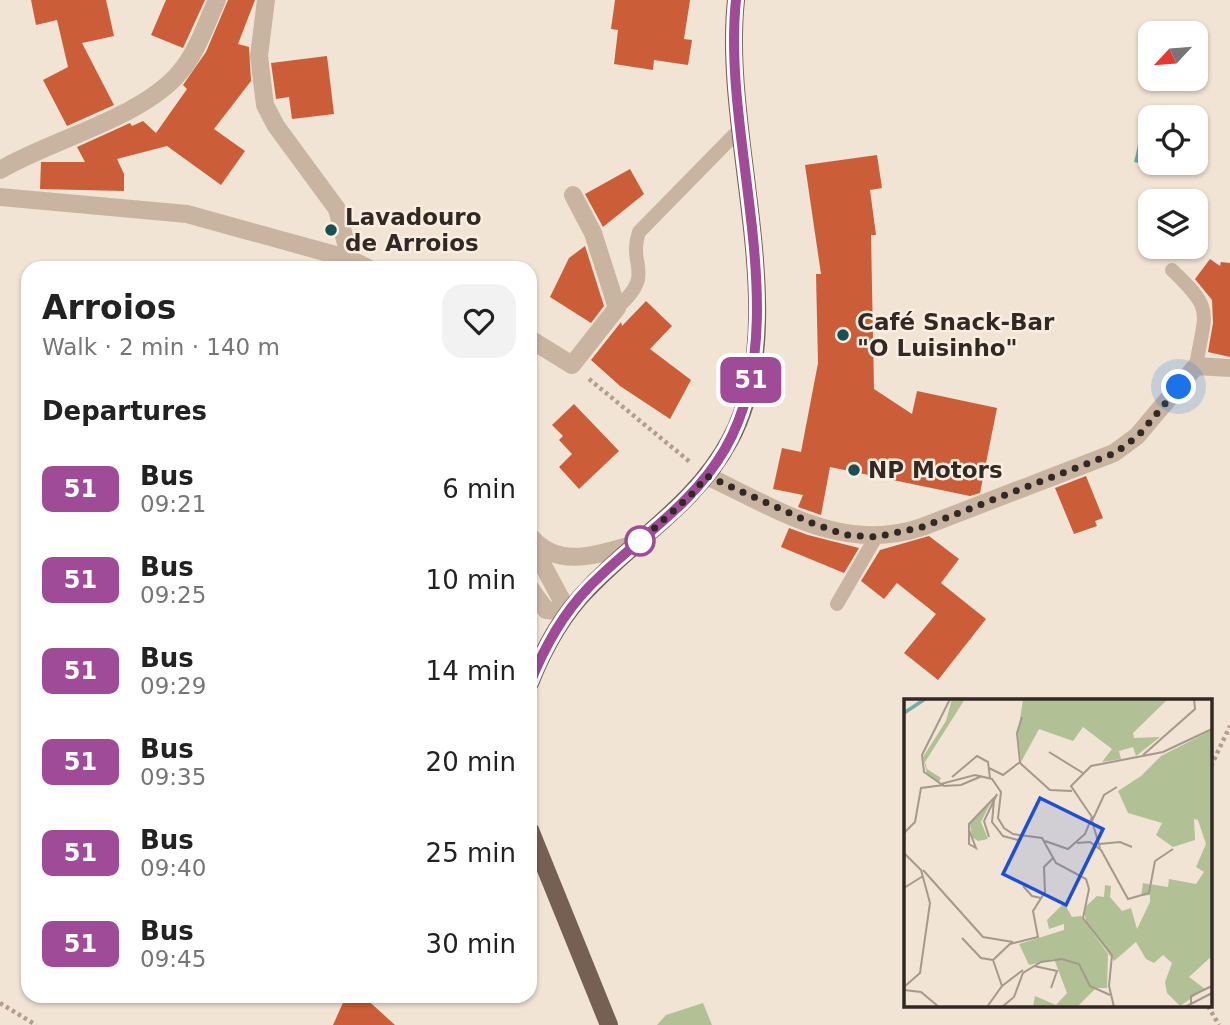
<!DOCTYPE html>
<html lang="en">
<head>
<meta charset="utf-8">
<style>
	:root { --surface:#fff; --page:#f2f2f2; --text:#222; --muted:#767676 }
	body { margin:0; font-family:"DejaVu Sans",sans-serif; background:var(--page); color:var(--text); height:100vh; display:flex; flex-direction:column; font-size:26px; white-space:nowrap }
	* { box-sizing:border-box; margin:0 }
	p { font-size:23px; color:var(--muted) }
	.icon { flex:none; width:38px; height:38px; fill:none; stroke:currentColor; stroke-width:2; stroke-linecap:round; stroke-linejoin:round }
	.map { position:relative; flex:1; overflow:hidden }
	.drawer { position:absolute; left:21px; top:261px; width:516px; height:742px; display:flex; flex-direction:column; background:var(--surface); border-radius:21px; box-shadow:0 2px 5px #0004 }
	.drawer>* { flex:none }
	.badge { padding:0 14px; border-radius:10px; font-size:24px; line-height:46px }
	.needle { width:46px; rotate:244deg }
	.controls { position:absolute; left:1138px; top:21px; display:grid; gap:14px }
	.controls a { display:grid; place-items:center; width:70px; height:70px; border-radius:14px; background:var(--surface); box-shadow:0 2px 5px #0004; font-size:35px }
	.you { position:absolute; width:35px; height:35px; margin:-18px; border:5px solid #fff; border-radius:50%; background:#1a73e8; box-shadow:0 0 0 10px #1a73e833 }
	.map>.badge { position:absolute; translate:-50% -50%; box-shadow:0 0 0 4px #fff }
	h2 { padding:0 21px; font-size:26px; line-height:63px }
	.round { display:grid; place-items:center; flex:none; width:74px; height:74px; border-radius:21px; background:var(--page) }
	.head { display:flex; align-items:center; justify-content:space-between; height:119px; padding:0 21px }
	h1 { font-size:33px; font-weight:700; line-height:52px }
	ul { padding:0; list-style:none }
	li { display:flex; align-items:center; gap:21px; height:91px; padding:0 21px }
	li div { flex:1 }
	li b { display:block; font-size:26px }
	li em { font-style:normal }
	li .badge { min-width:77px; font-weight:700; text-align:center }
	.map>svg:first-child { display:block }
	.green { fill:#b1c095 }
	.water { fill:#73acaf }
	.building { fill:#cb5e38 }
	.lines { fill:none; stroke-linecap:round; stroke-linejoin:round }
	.path { stroke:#b59d8b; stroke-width:4.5; stroke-dasharray:3.5 3.5; stroke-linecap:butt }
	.service { stroke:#c9b4a1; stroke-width:14 }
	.minor { stroke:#c9b4a1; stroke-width:18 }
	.tertiary { stroke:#c9b4a1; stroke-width:18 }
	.primary { stroke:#766054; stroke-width:18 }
	.line-casing { stroke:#fff; stroke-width:16 }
	.line { stroke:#a04b97; stroke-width:10 }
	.walk { stroke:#332924; stroke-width:7; stroke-dasharray:0 12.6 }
	.poi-dot { fill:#185155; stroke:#f9eee0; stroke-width:2.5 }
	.stop-dot { fill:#fff; stroke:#a04b97; stroke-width:3.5 }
	.labels { text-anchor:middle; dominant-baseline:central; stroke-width:5; stroke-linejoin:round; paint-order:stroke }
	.poi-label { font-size:23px; font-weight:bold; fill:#332924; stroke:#f9eee0; text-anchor:start }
	.inset-river { fill:none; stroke:#73acaf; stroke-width:3.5 }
	.inset-road { fill:none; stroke:#a5998e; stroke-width:2 }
	.view { fill:#1d4ed8; fill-opacity:0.15; stroke:#1d4ed8; stroke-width:3.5 }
	.inset-edge { fill:none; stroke:#332924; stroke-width:3.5 }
</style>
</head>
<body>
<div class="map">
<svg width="1230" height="1025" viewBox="0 0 1230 1025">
	<rect width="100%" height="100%" fill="#f1e4d4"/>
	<!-- green -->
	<path class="green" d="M703 1003 712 1025H657L666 1015Z"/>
	<!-- water -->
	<path class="water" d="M1139 141 1150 144V163H1161L1160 168 1134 162Z"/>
	<!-- building -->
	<path class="building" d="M31 0H106L114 36 82 43 114 105 67 126 43 80 68 67 57 20 36 25Z
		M166 0H205L183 48 151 35Z
		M228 0H255L238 44 249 47 251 81 214 129 245 151 221 185 167 146 117 159 124 174V191L40 189 41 162H85L77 147 130 123 132 126 143 121 156 133 187 89 183 85 206 52Z
		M615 0H690L684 39 692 40 688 65 654 60 653 70 614 64 618 30 611 29Z
		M327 56 334 114 292 119 289 97 276 99 271 63Z
		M877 155 882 188 870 190 876 235H871L874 389 912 414 917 391 997 408 980 493 970 496 830 467 821 515 798 507 803 495 773 489 782 448 801 452 818 363 816 274H821L805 165Z
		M630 169 644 194 603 227 585 194Z
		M585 246 604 306 591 323 550 297 569 258Z
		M1210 259 1220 266 1221 262 1230 263V357L1208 352 1213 323 1212 300 1195 279Z
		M646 301 672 326 650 349 691 380 670 419 620 386 591 360 621 322 622 326Z
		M574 404 619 451 579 489 559 467 572 454 559 440 563 436 552 425Z
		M1086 476 1103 518 1095 521 1097 526 1074 534 1055 488Z
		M789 528 808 535 859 548 844 573 781 547Z
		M929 536 959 559 941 583 986 619 938 680 904 653 936 614 897 583 884 599 861 581 880 550Z
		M346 996H363L395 1025H333Z"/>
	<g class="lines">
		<!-- path -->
		<path class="path" d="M589 379 690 462
			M1211 766 1230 726
			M0 1003 36 1025
			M1208 1006 1219 1025"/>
		<!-- service -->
		<path class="service" d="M1172 270C1215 311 1205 310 1196 366
			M617 308C657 272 627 267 639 232L739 130
			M837 604 876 537"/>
		<!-- minor -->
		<path class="minor" d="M266 0 259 56 265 105 276 126 337 209 350 259
			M0 170C52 139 142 118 180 72 197 52 206 24 217 0
			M530 339 572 365 617 308 593 233 573 195
			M707 476C777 509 843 554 922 527L1114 453 1137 436 1196 366 1230 368"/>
		<!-- tertiary -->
		<path class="tertiary" d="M0 197 187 214 350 259 368 268
			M531 537C559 571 602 553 638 543
			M530 541 568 612 546 610 530 588"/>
		<!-- primary -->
		<path class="primary" d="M530 683C544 648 561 616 588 589 636 538 696 504 730 440 795 320 721 136 736 0
			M530 830 609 1025"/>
	</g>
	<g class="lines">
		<!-- line casing -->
		<g class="line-casing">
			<path id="line" d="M530 683C544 648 561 616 588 588 633 541 691 508 725 449 798 323 721 141 736 0"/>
		</g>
		<!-- line -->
		<use href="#line" class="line"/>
		<!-- walk -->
		<path class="walk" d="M640 541 638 543 691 495 707 476 814 524 846 535 876 537 922 527 1115 453 1138 436 1179 387"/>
	</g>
	<!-- markers -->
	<g class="poi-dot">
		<circle cx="331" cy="230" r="7"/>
		<circle cx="843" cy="335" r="7"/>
		<circle cx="854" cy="470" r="7"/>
	</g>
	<circle class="stop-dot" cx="640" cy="541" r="14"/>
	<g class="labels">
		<!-- poi labels -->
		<g class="poi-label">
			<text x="345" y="217">Lavadouro<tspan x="345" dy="26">de Arroios</tspan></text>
			<text x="857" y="322">Café Snack-Bar<tspan x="857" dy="26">"O Luisinho"</tspan></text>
			<text x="868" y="470">NP Motors</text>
		</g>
	</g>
	<!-- overview -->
	<g transform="translate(904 699)">
		<rect width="308" height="308" fill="#f1e4d4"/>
		<path d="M48 0H61L21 63 23 70 37 79 35 83 23 75 19 58 42 22ZM119 0H264L229 34 230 39 256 38 232 57 229 48 215 52 217 60 198 63 208 50 179 28 169 42 135 30 117 63 114 34ZM308 31V257L285 278 301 290 276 307 263 294 261 283 268 264 259 256 250 264 242 260 232 243 210 262 182 224 180 209 193 197 200 198 201 186 207 187 206 198 218 212 227 209 233 230 246 203V196L237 197 239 184 264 188 265 180 292 185 300 173 292 168 302 145 294 121 290 120 291 141 269 148 252 136 258 124 224 114 214 92 237 77 257 57ZM89 99 77 123 84 140 74 142 68 138 66 125ZM160 204 168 218 177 217 204 255 203 289H192L173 308H129L131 297 152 306 163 294 150 260 125 266 115 245 160 231V225L145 230 143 221Z" fill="#b1c095"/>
		<path class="inset-river" d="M0 14 21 0"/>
		<path class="inset-road" d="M46 0 18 56 20 73 37 85 71 76 88 80 97 93 94 119 100 129 109 135 138 139 152 164 182 180 185 190 179 219 208 256 205 287 210 308M145 53 179 74M239 56 291 10 290 0M116 64 146 91 168 92M85 69 99 76 116 63 113 34 118 18M48 78 73 57 84 63 86 79M39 87 57 86 78 77M90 101 88 123 99 137 114 141M65 131 72 149 65 145V125L93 96M0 134 11 123 17 89 40 86M85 138 80 122 93 95M141 142 164 150 181 135 188 118 167 87 187 67 259 53 308 30M173 144 186 143 197 151 224 200 245 194 251 162 269 150M195 145 216 143 228 148M196 149 188 122 200 96 213 88M0 154 17 171 26 204 16 274 0 288M19 171 79 238 109 243M119 187 128 197 137 199M0 189 19 177M58 239 77 259 89 261M89 261 106 245 134 238 129 212 141 193 140 168 149 159M89 261 98 287M130 267 153 272 147 289M0 291 17 293 35 308M287 306V297L308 287M83 308 98 287 119 271M98 308 110 298 119 274 137 263 158 260 175 265 186 287 206 296M281 308 308 294"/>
		<path class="view" d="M136 99 199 130 162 206 99 175Z"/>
		<rect width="308" height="308" class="inset-edge"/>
	</g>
</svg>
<div class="controls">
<a><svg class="needle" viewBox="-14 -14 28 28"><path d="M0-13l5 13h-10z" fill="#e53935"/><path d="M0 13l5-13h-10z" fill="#767676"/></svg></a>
<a><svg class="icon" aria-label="locate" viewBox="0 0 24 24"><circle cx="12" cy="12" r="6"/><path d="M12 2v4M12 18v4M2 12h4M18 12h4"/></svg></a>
<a><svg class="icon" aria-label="layers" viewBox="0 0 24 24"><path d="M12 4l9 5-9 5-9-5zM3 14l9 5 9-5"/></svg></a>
</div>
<div class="you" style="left:1179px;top:387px"></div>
<b class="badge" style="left:751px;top:380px;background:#a04b97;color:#fff">51</b>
<section class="drawer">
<div class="head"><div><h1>Arroios</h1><p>Walk · 2 min · 140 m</p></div><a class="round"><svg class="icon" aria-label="heart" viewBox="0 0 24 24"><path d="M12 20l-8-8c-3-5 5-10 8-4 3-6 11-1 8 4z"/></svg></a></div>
<h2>Departures</h2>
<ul>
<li><span class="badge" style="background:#a04b97;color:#fff">51</span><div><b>Bus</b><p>09:21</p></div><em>6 min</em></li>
<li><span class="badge" style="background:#a04b97;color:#fff">51</span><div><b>Bus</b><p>09:25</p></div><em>10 min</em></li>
<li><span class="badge" style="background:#a04b97;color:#fff">51</span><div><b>Bus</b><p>09:29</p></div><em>14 min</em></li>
<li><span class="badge" style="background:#a04b97;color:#fff">51</span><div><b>Bus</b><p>09:35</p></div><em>20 min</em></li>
<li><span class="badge" style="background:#a04b97;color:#fff">51</span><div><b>Bus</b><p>09:40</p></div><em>25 min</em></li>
<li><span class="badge" style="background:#a04b97;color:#fff">51</span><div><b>Bus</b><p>09:45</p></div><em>30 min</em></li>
</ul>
</section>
</div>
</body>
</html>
